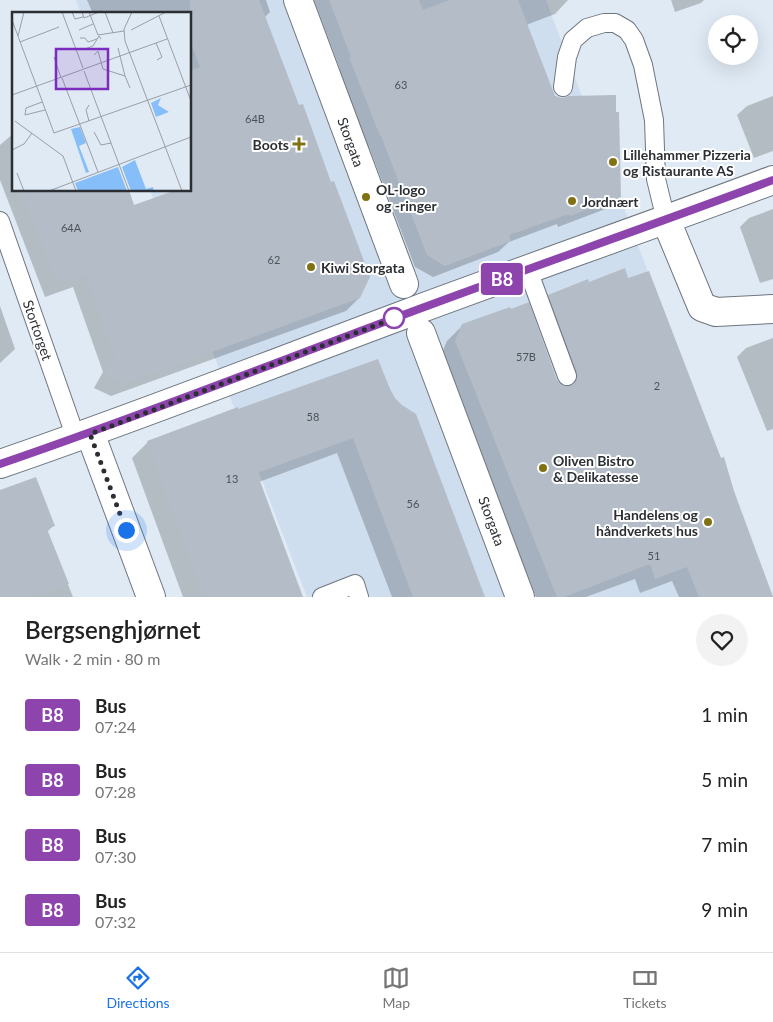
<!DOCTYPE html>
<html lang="en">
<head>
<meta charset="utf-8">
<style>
	:root { --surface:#fff; --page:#f2f2f2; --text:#222; --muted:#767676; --line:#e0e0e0; --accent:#1a73e8 }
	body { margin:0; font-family:Lato,sans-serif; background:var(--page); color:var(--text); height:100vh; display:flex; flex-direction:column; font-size:19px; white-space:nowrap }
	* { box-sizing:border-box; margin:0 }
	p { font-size:16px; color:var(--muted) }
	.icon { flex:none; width:28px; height:28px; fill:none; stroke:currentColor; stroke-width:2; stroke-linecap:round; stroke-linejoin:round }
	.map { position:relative; height:597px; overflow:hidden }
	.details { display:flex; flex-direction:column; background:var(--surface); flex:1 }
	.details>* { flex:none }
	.badge { padding:0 10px; border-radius:4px; font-size:18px; line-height:32px }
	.fabs { position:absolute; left:708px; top:15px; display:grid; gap:10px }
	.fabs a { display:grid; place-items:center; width:50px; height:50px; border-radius:50%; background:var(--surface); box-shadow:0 5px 20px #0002; font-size:25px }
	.you { position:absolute; width:25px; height:25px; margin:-12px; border:4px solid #fff; border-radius:50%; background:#1a73e8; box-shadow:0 0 0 8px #1a73e833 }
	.map>.badge { position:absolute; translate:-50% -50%; box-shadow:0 0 0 2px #fff }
	.round { display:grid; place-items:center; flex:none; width:52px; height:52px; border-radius:26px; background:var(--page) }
	.head { display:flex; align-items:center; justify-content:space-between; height:85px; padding:0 25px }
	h1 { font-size:24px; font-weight:600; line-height:38px }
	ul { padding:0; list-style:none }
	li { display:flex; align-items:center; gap:15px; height:65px; padding:0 25px }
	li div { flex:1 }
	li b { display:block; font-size:19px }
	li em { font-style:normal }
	li .badge { min-width:55px; font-weight:700; text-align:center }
	.tab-bar { display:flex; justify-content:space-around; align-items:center; height:70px; border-top:1px solid var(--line); background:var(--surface); font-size:14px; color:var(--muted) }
	.tab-bar a { display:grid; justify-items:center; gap:2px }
	.tab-bar .current { color:var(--accent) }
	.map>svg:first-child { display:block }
	.built { fill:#cfdeee }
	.shadow { fill:#0003 }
	.building { fill:#b4bdc7 }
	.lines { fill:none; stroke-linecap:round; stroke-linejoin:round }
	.service-casing { stroke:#6e767f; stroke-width:20 }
	.pedestrian-casing { stroke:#6e767f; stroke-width:30 }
	.minor-casing { stroke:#6e767f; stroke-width:30 }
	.service { stroke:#fff; stroke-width:18 }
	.pedestrian { stroke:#fff; stroke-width:28 }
	.minor { stroke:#fff; stroke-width:28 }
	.line-casing { stroke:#fff; stroke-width:11 }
	.line { stroke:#8e44ad; stroke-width:8 }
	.walk { stroke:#2b2f33; stroke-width:5; stroke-dasharray:0 9 }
	.poi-dot { fill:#807213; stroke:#fff; stroke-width:2 }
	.stop-dot { fill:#fff; stroke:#8e44ad; stroke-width:2.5 }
	.labels { text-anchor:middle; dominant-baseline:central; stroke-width:4; stroke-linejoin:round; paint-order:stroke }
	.number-label { font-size:11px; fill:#4d5258 }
	.street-label { font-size:14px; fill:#2b2f33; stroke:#fff }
	.poi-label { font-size:14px; font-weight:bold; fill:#2b2f33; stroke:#fff; text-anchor:start }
	.inset-road { fill:none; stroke:#989fa7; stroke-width:1 }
	.view { fill:#7b2cbf; fill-opacity:0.15; stroke:#7b2cbf; stroke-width:2.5 }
	.inset-edge { fill:none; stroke:#2b2f33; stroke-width:2.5 }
</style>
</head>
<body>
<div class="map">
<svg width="773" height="597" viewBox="0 0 773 597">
	<rect width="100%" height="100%" fill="#e0eaf4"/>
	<!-- built -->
	<path class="built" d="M76 0H546L770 597H307L150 190H190V14H81Z"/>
	<!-- shadow -->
	<path class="shadow" d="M87 0H266L270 12 264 18 359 298 346 311 111 396 94 388 103 372 73 287 45 297 0 180V145L14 133V190H127L133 207 172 193 170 190H190V14H93Z
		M314 0H568L555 14 526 25 554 97 620 196 608 208 558 227 557 224 509 242 498 252 433 277 415 267 369 147H368L338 70 340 69Z
		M671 0H704L701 3 675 12Z
		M773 96V151L754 158 737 115 747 106Z
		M773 209V279L760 283 740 227 749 218Z
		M627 280 732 491 773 597H679L672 581 640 593 635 579 586 597H536L440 357 447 341 463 325 556 380 562 388 534 311 549 296 588 283Z
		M0 306 15 349 0 363Z
		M773 338V429L767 431 737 357 746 348Z
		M377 361 483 597H392L337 453 259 482 302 597H183L132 458 148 442Z
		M0 492 53 526 47 532 73 597H0Z"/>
	<!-- building -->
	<path class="building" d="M190 0H259L299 105 303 104 331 182 334 181 370 277 360 298 124 384 106 375 115 358 86 275 58 285 21 190H129L134 205 176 190H190V71L200 67 190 41Z
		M329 0H419L423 10 450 0H518L555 96 562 98 569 96 616 95V112H619L621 197 570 216 569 214 509 235 511 241 445 266 427 255 381 136H380L349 57H351Z
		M625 268 628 278 649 271 721 458 724 457 734 491 773 597H699L687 567 655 579 650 564 564 597H557L455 341 462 324 510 307 511 309 529 302 557 380 560 384 565 386H571L577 378V372L548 295 588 279 589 282Z
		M378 359 390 389 395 398 402 405 416 414 485 597H413L353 438 257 473 303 597H204L147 441 238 407V409Z
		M36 477 55 526 47 529 69 584 35 597H0V490Z"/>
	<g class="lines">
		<!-- service casing -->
		<g class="service-casing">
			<path id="service" d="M563 87 567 57 573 40 587 28 604 23H615L627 30 634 40 643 65 654 120 656 179 666 220
				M0 221 76 438
				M528 270 567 376
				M322 597 355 584 359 597"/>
		</g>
		<!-- pedestrian casing -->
		<g class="pedestrian-casing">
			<path id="pedestrian" d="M298 0 404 284
				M421 333 520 597"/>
		</g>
		<!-- minor casing -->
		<g class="minor-casing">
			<path id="minor" d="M666 220 702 307 716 312 773 309
				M90 433 151 597
				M0 464C138 417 274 363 411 312 532 267 653 225 773 180"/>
		</g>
		<!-- service -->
		<use href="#service" class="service"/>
		<!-- pedestrian -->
		<use href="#pedestrian" class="pedestrian"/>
		<!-- minor -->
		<use href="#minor" class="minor"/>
	</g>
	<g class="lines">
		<!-- line casing -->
		<g class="line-casing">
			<path id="line" d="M0 464C138 417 274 363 411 312 532 267 653 225 773 180"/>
		</g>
		<!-- line -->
		<use href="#line" class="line"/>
		<!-- walk -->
		<path class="walk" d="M126 530 90 434 395 318H394"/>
	</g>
	<!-- markers -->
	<g class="poi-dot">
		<path d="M296.5 136.5h5v5h5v5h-5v5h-5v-5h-5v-5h5z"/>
		<circle cx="613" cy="162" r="5"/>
		<circle cx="366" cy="197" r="5"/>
		<circle cx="572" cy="201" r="5"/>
		<circle cx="311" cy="267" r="5"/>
		<circle cx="543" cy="468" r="5"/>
		<circle cx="708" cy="522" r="5"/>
	</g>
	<circle class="stop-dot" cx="394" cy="318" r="10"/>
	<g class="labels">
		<!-- number labels -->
		<g class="number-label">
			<text x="401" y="84">63</text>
			<text x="255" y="118">64B</text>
			<text x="71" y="227">64A</text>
			<text x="274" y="259">62</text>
			<text x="526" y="356">57B</text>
			<text x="657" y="385">2</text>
			<text x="313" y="416">58</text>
			<text x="232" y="478">13</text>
			<text x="413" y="503">56</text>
			<text x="654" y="555">51</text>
		</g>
		<!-- street labels -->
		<g class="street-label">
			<text transform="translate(351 142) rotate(70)">Storgata</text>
			<text transform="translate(38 330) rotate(71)">Stortorget</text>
			<text transform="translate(492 521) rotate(70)">Storgata</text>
		</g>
		<!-- poi labels -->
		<g class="poi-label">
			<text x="289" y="144" text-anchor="end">Boots</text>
			<text x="623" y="154">Lillehammer Pizzeria<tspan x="623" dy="16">og Ristaurante AS</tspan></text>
			<text x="376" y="189">OL-logo<tspan x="376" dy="16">og -ringer</tspan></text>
			<text x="582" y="201">Jordnært</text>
			<text x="321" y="267">Kiwi Storgata</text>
			<text x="553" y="460">Oliven Bistro<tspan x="553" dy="16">&amp; Delikatesse</tspan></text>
			<text x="698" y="514" text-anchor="end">Handelens og<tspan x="698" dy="16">håndverkets hus</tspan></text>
		</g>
	</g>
	<!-- overview -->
	<g transform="translate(12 12)">
		<rect width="179" height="179" fill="#e0eaf4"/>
		<path d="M149 86 146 93 157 100 144 105 139 91ZM68 115 74 131 67 134 77 160 74 161 59 117ZM123 148 134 177 141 175 142 179H119L110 155ZM106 155 115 179H66L63 171Z" fill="#86bef9"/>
		<path class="inset-road" d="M50 0 71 56M60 0 63 7 71 5M70 0 72 6 87 0M77 0 86 23 112 19M93 0 101 21M120 0 112 17 113 29 170 179M147 4 179 89M0 8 42 121M67 18 81 12M119 18 154 0M6 24 12 0M68 26H73L76 30 85 27M8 30 47 15M144 31 150 45 145 48M106 36 113 64M73 37 81 34 87 24 89 27M82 43 86 39 91 57 113 64 118 76M42 45 49 66M72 59 117 179M50 66 86 160M0 83 155 27M30 90 14 96 13 103 33 98M3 109 51 144 64 179M77 109 74 98 77 93M82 120 89 133 99 131M42 121 179 73M0 138 12 132 20 121M5 161 12 179M37 179 179 125"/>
		<path class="view" d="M44 37H96V77H44Z"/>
		<rect width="179" height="179" class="inset-edge"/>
	</g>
</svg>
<div class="fabs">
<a><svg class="icon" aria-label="locate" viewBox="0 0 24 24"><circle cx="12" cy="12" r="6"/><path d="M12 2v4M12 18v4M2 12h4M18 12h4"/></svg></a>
</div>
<div class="you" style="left:126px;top:530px"></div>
<b class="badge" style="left:502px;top:279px;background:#8e44ad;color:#fff">B8</b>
</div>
<section class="details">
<div class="head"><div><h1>Bergsenghjørnet</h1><p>Walk · 2 min · 80 m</p></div><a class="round"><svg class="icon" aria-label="heart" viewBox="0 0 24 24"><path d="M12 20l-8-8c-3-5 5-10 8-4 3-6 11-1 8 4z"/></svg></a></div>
<ul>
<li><span class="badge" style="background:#8e44ad;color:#fff">B8</span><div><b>Bus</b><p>07:24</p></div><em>1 min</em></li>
<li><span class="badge" style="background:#8e44ad;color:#fff">B8</span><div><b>Bus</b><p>07:28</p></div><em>5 min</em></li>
<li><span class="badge" style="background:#8e44ad;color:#fff">B8</span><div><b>Bus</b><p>07:30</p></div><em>7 min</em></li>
<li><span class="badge" style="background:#8e44ad;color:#fff">B8</span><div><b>Bus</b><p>07:32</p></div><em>9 min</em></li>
</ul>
</section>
<nav class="tab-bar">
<a class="current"><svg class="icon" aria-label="directions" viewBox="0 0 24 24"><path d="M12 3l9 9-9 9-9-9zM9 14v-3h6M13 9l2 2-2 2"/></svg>Directions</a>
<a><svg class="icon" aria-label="map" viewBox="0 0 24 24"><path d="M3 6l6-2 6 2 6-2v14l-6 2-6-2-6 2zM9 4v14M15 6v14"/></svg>Map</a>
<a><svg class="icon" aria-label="tickets" viewBox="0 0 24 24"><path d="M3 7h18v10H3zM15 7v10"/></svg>Tickets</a>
</nav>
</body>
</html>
